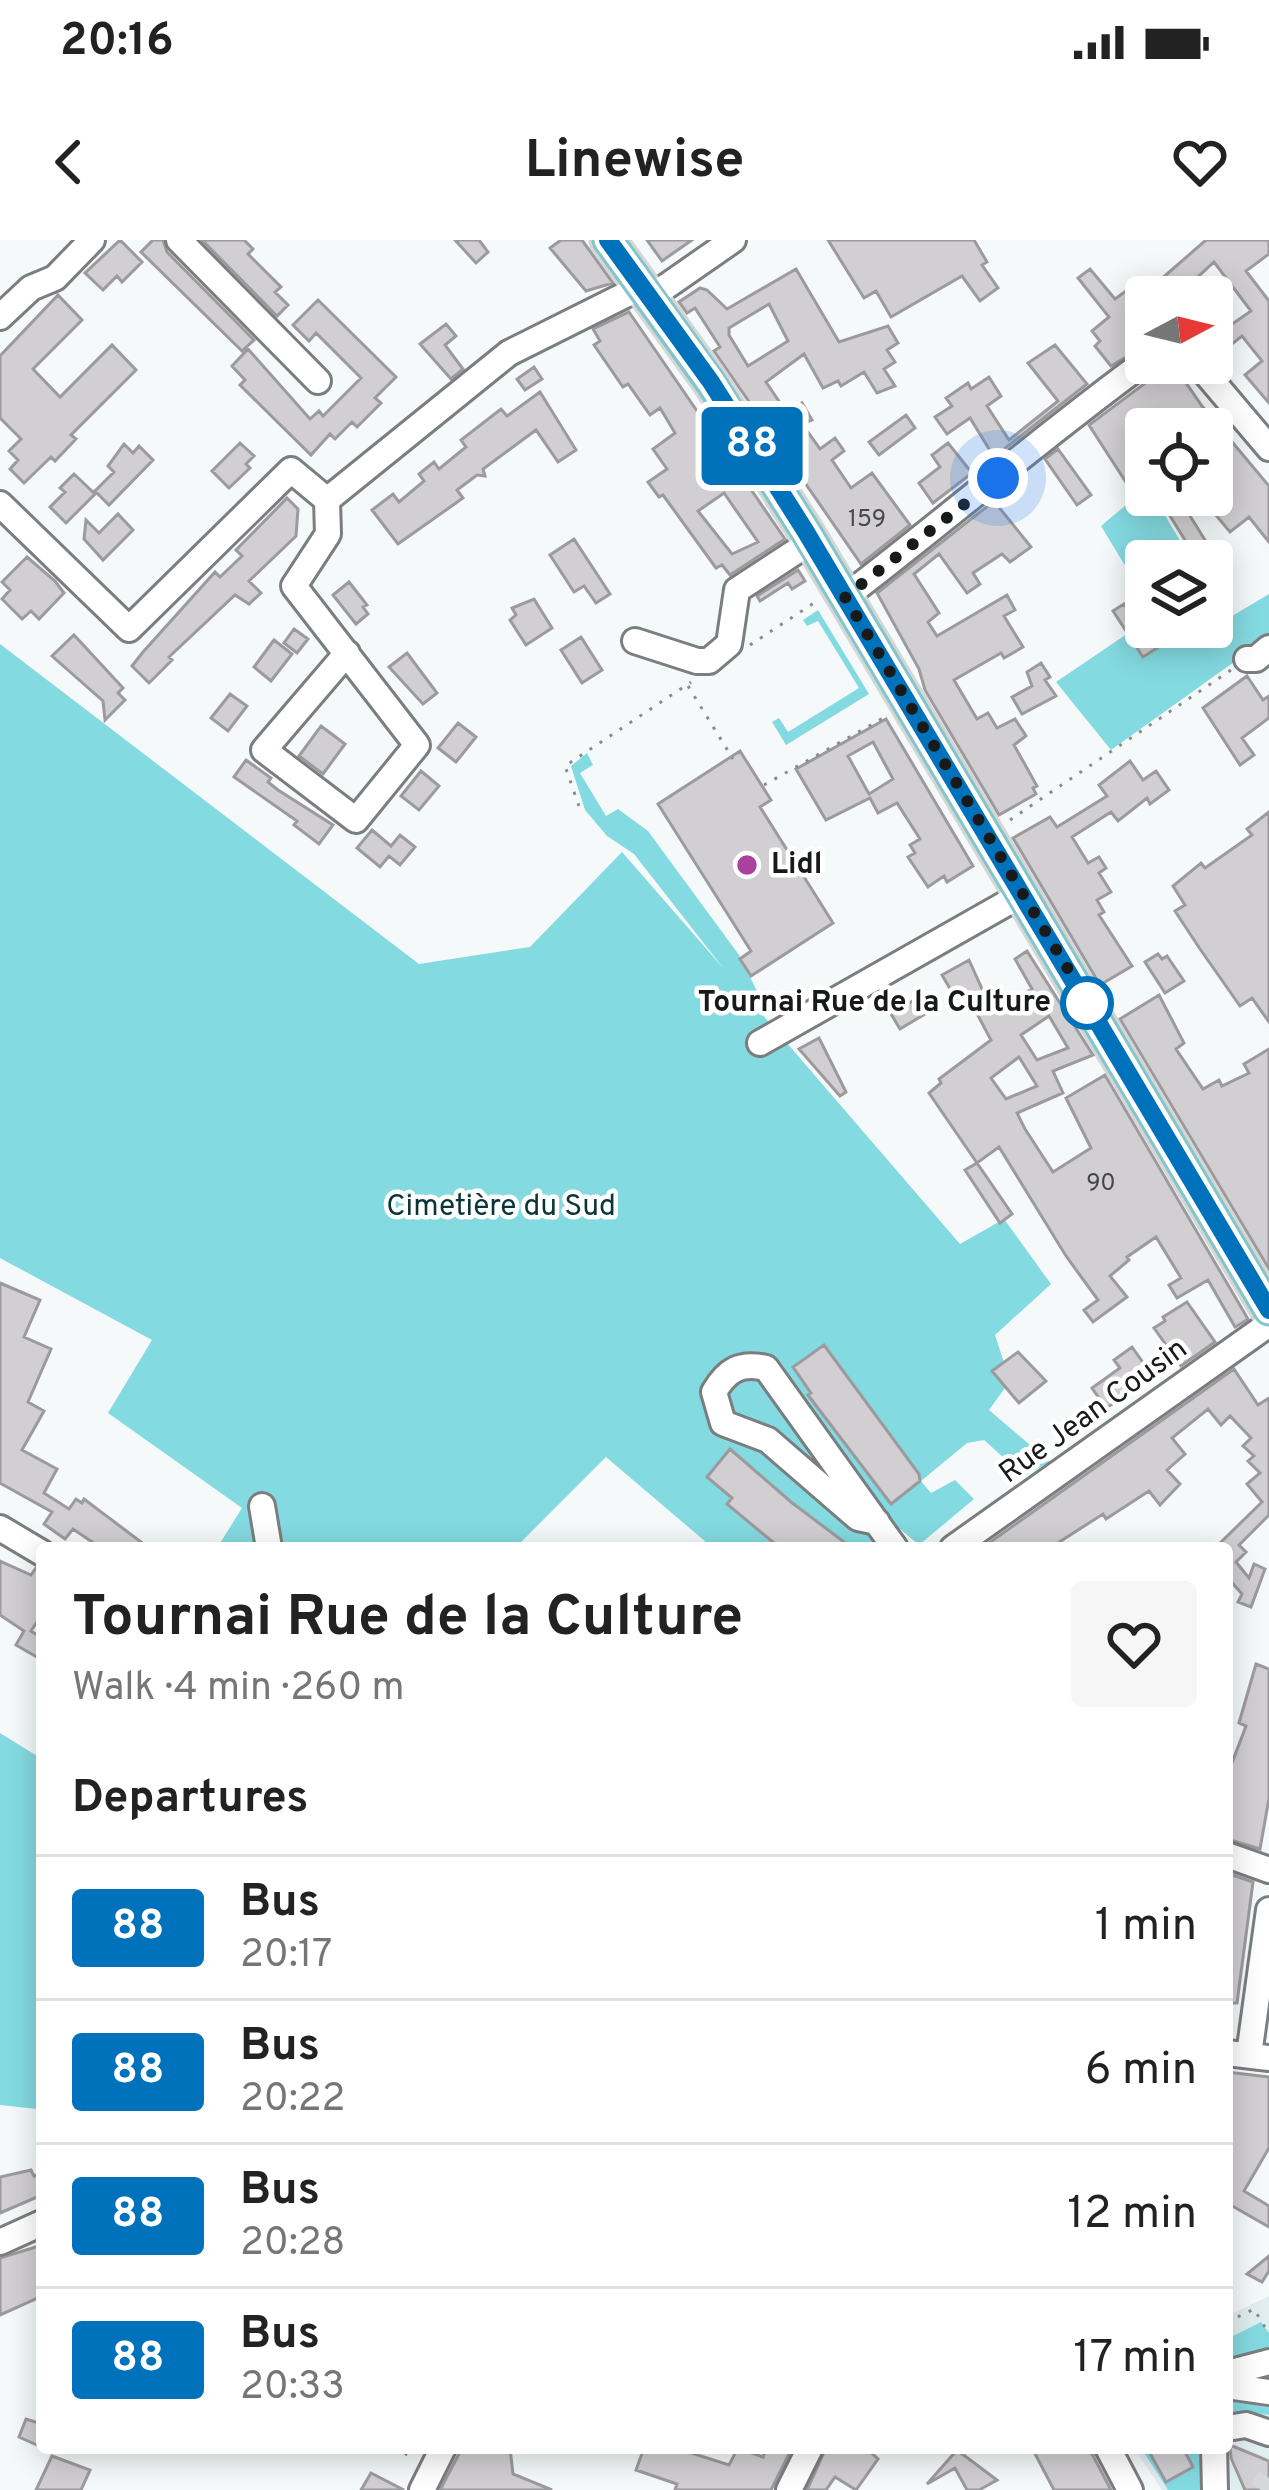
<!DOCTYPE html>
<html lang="en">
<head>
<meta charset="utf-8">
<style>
	:root { --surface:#fff; --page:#f6f6f6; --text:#222; --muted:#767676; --line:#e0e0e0 }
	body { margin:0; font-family:Overpass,sans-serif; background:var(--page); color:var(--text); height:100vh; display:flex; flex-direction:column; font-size:45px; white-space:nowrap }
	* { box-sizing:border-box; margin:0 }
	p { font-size:39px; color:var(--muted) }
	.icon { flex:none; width:66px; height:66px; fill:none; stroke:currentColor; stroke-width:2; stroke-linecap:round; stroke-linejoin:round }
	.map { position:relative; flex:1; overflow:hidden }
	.panel { position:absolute; left:36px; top:1302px; width:1197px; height:912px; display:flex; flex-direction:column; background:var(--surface); border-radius:12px; box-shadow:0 6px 30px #0003 }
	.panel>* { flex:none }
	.badge { padding:0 24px; border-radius:9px; font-size:42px; line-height:78px }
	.needle { width:78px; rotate:83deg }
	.fabs { position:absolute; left:1125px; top:36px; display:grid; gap:24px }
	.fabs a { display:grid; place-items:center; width:108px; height:108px; border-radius:12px; background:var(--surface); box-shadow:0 6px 30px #0003; font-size:60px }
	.you { position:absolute; width:60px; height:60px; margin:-30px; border:9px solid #fff; border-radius:50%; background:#1a73e8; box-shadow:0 0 0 18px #1a73e833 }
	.map>.badge { position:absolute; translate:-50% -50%; box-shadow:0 0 0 6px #fff }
	h2 { padding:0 36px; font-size:45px; line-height:108px }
	.round { display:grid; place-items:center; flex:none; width:126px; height:126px; border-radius:12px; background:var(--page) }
	.overview { display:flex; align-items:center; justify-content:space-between; height:204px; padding:0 36px }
	h1 { font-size:57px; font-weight:700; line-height:90px }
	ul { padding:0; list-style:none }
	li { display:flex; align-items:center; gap:36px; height:144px; padding:0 36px; border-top:3px solid var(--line) }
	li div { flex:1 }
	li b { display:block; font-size:45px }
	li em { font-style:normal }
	li .badge { min-width:132px; font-weight:700; text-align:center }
	.status { display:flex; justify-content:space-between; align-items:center; height:84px; padding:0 60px; background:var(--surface); direction:ltr }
	.status svg { height:33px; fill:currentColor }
	header { display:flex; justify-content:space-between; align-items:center; height:156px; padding:0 36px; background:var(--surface); font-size:54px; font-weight:700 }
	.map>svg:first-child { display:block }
	.built { fill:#e1eeef }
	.green { fill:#84dae1 }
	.building { fill:#d1cfd1; stroke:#9c9a9c; stroke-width:3; fill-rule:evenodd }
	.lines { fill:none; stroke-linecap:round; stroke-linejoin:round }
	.minor-tunnel { stroke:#d4d8d8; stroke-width:24; stroke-dasharray:24 12; stroke-linecap:butt }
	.minor-casing { stroke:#7b7e7f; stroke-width:30 }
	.major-casing { stroke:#d5d6d6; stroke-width:39 }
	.path { stroke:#898c8d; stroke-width:3; stroke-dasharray:3 9; stroke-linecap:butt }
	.minor { stroke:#fff; stroke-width:24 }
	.major { stroke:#83c5ca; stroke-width:33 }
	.line-casing { stroke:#fff; stroke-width:27 }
	.line { stroke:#0072bc; stroke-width:18 }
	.walk { stroke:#181a1a; stroke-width:12; stroke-dasharray:0 21.6 }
	.poi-dot { fill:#ac409f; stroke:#fff; stroke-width:4.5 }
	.stop-dot { fill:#fff; stroke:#0072bc; stroke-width:6 }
	.labels { text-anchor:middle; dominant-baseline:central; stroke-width:9; stroke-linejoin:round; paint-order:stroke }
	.number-label { font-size:24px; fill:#464748 }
	.poi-label { font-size:30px; font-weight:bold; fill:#181a1a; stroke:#fff; text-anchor:start }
	.stop-label { font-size:30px; font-weight:bold; fill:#181a1a; stroke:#fff; text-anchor:end }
	.park-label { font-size:30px; fill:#093538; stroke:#fff }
	.street-label { font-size:30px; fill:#181a1a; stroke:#fff }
</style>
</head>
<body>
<div class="status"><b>20:16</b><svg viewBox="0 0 49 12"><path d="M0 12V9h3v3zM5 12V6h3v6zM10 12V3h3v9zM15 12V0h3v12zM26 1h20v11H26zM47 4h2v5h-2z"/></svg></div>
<header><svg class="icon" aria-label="back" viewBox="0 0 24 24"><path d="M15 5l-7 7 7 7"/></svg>Linewise<svg class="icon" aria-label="heart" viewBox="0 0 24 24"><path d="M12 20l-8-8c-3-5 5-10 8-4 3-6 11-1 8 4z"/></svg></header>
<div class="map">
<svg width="1269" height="2250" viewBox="0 0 1269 2250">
	<rect width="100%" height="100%" fill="#f5f9fa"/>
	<!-- built -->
	<path class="built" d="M1269 2056V2250H1162L1134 2208H1227V2076Z"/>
	<!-- green -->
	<path class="green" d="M1146 248V255H1153L1192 321H1146V360L1101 286Z
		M1269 354V397L1111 510 1056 442 1146 381V387H1212V355L1227 379Z
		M818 370 869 454 786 505 772 482 779 478 788 492 859 448 818 381 807 386 803 380Z
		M0 404 419 724 530 707 622 612 724 729 634 614 607 596 585 570 571 526 587 513 593 525 580 533 606 576 618 569 648 591 739 715 758 753 749 759 960 1004 1004 979 1051 1044 995 1095 1010 1141 989 1170 1050 1222 1024 1236 984 1200 967 1203 921 1241 931 1253 955 1240 974 1259 919 1305 888 1279 880 1308H713L606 1217 515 1308H217L242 1268 108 1173 152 1100 0 1018Z
		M0 1493 42 1519V1856L37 1869 0 1865Z
		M1261 2082 1269 2093V2113L1227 2125V2099Z
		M1227 2156 1269 2161V2175L1252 2173 1227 2181Z
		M1141 2208H1209V2250H1168Z"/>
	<!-- building -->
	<path class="building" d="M120 0 142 22 122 42 117 36 103 50 85 33Z
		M153 0H163L167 12 254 100 242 111 141 12Z
		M202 0H244L253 9 248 14 281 47 275 52 288 65 277 76Z
		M455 0H479L488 12 476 23Z
		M561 0H582L613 43 586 51 550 8Z
		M647 0H692L662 21Z
		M828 0H974L987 22 982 25 998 48 980 61 962 36 891 77 876 51 864 58Z
		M1206 0H1269V14L1246 31 1269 61V163L1245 135 1262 121 1242 96 1214 118 1212 115V98L1251 71 1214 22 1187 47 1194 57H1146V82L1138 89 1146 105 1111 126 1095 106 1100 101 1092 91 1109 77 1078 38 1090 29 1115 59 1144 38 1151 48Z
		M796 29 839 102 888 86 898 103 887 110 895 122 884 129 895 146 877 153 864 132 841 146 838 141 823 148 804 114 766 142 787 173 802 163 812 180 802 184 820 209 835 198 844 211 832 220 851 248 872 233 910 285 861 324 714 111 720 107 695 68 687 73 679 62 700 48 707 50 727 69ZM769 64 788 101 748 126 729 95V88Z
		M58 55 82 80 33 129 60 157 112 105 136 130 71 195 76 199 55 221 51 217 24 243 10 229 18 220 9 211 21 199 0 178V116Z
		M318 60 396 137 375 158 381 163 357 187 352 182 335 199 330 194 311 215 240 145 245 140 232 126 248 109 310 179 319 171 323 176 361 138 316 93 309 101 293 85Z
		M629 72 785 299 730 335 722 325 716 328 663 255 659 257 648 242 667 229 653 209 675 193 660 168 650 175 628 144 623 147 594 105 600 101 593 89ZM724 253 758 302 732 314 698 271Z
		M446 84 456 96 445 105 463 129 451 139 420 104Z
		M1055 105 1087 144 994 217 970 178 947 194 935 177 952 166 946 158 968 143 971 149 989 137 1001 156 987 166 1009 200 1058 161 1028 123Z
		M1172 123 1181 125 1184 132 1180 134 1202 166 1269 246V302L1249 277 1230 292 1210 268 1221 259 1212 248V189H1146V240L1131 250 1089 185Z
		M534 127 542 139 525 150 517 139Z
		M540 152 576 210 558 222 536 190 483 229 485 236 477 235 457 250 463 258 398 304 372 270 393 254 399 262 424 241 419 234 434 222 439 229 466 207 461 200 501 169 507 176Z
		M906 175 915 188 879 215 869 202Z
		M240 203 254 216 246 224 250 228 229 248 212 231Z
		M948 203 972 233 933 263 919 243 940 227 932 215Z
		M124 204 133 213 139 206 153 220 109 265 95 251 114 232 108 226Z
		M1058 209 1091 255 1077 265 1045 219Z
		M74 234 95 254 66 283 50 267 65 252 60 248Z
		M1157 255H1177L1215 316 1198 321Z
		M287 258 298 269 296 296 249 341 261 353 249 364 235 355 169 417 172 420 149 443 132 426 143 412 215 332 220 337 242 316 236 310Z
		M994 261 1031 307 1010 322 1002 314 973 333 980 344 967 353 939 314 914 334 939 373 928 382 937 396 1007 355 1015 370 1004 376 1023 407 1004 418 1001 413 954 440 977 479 988 473 997 488 1015 479 1026 496 1014 505 1037 546 1033 548 1036 554 999 575 925 450 919 429 877 353Z
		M118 274 133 290 103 320 84 299 86 280 99 293Z
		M574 299 610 354 596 363 584 346 574 352 550 315Z
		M27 317 55 341 64 353 39 379 31 371 22 379 2 359 10 350 2 342Z
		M798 330 805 341 792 349 788 343 760 361 757 356Z
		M349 342 367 365 363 367 368 374 356 384 333 355Z
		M534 359 552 388 526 405 510 380 516 375 512 368Z
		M1124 364 1157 408 1143 417 1113 371Z
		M294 389 308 399 297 413 284 403Z
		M74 395 123 448 118 453 125 460 105 480 103 461 52 416Z
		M581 397 602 430 582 443 561 410Z
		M274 400 292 414 271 441 254 427Z
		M407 413 437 453 423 464 389 427Z
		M1041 423 1050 437 1045 440 1056 456 1022 474 1012 457 1032 446 1027 432Z
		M1247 436 1263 460 1269 456V478L1242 498 1254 515 1240 525 1203 468Z
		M230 454 247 466 228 491 211 478Z
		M886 479 973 626 947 642 944 636 928 647 908 617 915 613 910 605 920 599 897 563 878 573 870 558 826 580 796 529ZM873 502 893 539 869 554 848 516Z
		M458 483 476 497 456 522 438 508Z
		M321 486 345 504 323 534 299 516Z
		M740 511 771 560 760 567 833 683 751 736 740 719 751 711 658 564Z
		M246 520 271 538 268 542 278 550 333 585 319 604 294 585 297 581 234 537Z
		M1130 521 1143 540 1156 531 1169 550 1150 564 1147 558 1118 581 1111 572 1072 597 1088 623 1099 617 1106 628 1099 633 1111 652 1097 660 1104 672 1099 675 1132 726 1100 745 1013 598 1050 577 1057 587 1107 556 1099 545Z
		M421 531 439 546 419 570 401 556Z
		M1269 572V782L1252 758 1240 766 1200 709 1175 671 1185 665 1173 646 1201 623 1205 628 1252 595 1247 589Z
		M372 590 391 606 400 595 415 607 400 625 389 616 380 627 357 608Z
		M1027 711 1093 815 1053 831 1063 853 1017 873 1025 889 1053 932 1091 908 1066 858 1105 835 1248 1079 1242 1083 1235 1087 1208 1040 1177 1058 1169 1045 1181 1038 1156 997 1127 1017 1129 1020 1110 1036 1127 1057 1093 1082 1084 1070 1098 1060 1066 1016 999 907 977 923 929 853 941 843 939 839 991 800 966 753 956 759 942 735 969 720 992 771 1032 749 1015 719ZM1049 776 1068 808 1037 820 1021 795ZM1019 817 1037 846 1006 859 991 838Z
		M1158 714 1162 719 1167 716 1184 741 1165 753 1145 722Z
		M1159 755 1184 803 1176 809 1203 849 1219 840 1222 846 1249 833 1244 824 1269 809V1029L1120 779Z
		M916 759 925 774 900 789 891 774Z
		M819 798 846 852 840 856 799 809Z
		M977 923 1012 974 1000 983 965 930Z
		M0 1043 40 1060 24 1097 51 1109 28 1162 44 1171 22 1210 57 1229 44 1253 69 1269 76 1259 82 1263 84 1259 149 1308H101L73 1289 65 1299 44 1284 52 1272 0 1243Z
		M1187 1062 1215 1102 1181 1126 1154 1088 1165 1081 1163 1077Z
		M824 1105 919 1234 920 1241 891 1264 808 1155 811 1153 793 1127Z
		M1132 1107 1154 1138 1106 1168 1092 1148 1120 1128 1114 1120Z
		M1018 1112 1046 1141 1019 1163 992 1131Z
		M1234 1129 1258 1165 1269 1158V1275L1239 1305 1246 1312 1236 1322 1249 1338 1254 1324 1265 1329 1251 1367 1238 1362 1242 1354 1227 1337V1308H1215L1262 1262 1247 1244 1260 1233 1248 1221 1254 1216 1243 1206 1251 1198 1230 1176 1221 1185 1208 1169 1172 1198 1185 1214 1167 1230 1180 1244 1160 1265 1149 1251 1106 1279 1103 1274 1050 1308H982Z
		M730 1209 791 1262 852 1308H780L727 1264 732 1258 707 1237Z
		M0 1321 31 1335 36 1328 42 1329V1374L31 1391 42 1398V1420L16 1405 24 1391 0 1375Z
		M1256 1424 1269 1429V1558L1260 1609 1227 1599V1527L1230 1528 1246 1486 1239 1483Z
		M1227 1633 1253 1642 1237 1763H1227Z
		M1227 1832 1269 1837V1908L1244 1951 1269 1966V1987L1227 1963Z
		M31 1930 34 1936 42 1933V1955L0 1973V1937Z
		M42 2005V2056L0 2075V2018Z
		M1269 2016V2031L1262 2042 1247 2034Z
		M26 2179 42 2184 37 2205 19 2197Z
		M1230 2205 1269 2221V2250H1245L1231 2218Z
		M462 2208H510L513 2234 552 2250H440Z
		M644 2208H676L729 2225 738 2208 763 2217 766 2208H792L771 2250H675L677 2244 636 2230Z
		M826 2208H866L878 2219 856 2250 835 2237 826 2250H807Z
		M1032 2208H1089L1111 2250H1054Z
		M1147 2208H1183L1193 2227 1166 2242Z
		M957 2210 997 2240 979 2250H967L955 2228 927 2244Z
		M52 2216 90 2230 81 2250H36Z
		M371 2233 404 2250H361Z"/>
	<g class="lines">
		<!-- minor-tunnel -->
		<path class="minor-tunnel" d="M1261 2250 1269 2238"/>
		<!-- minor casing -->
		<g class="minor-casing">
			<path id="minor" d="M179 0 318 141
				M651 57 733 0
				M0 77 31 48 55 38 92 0
				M1197 123 1269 208
				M0 264 129 389 291 230 327 260
				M845 357C947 279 1043 196 1146 121
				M635 401 697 421H709L729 404 737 350 812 301
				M347 413 264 510 356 580 417 505 294 346 328 294 327 260 509 113 643 46
				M1247 419H1256L1269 408
				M760 803 1023 654
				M262 1266 269 1308
				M877 1282 858 1278 768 1200 723 1183 714 1152C727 1130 740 1122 766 1128L895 1308
				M0 1288 42 1313
				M953 1308 1269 1084
				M1227 1615 1269 1630
				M1227 1813 1269 1818
				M1249 1815 1269 1670
				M0 2002 42 1983
				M1227 2133 1269 2122
				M1227 2146 1269 2152
				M1227 2188 1246 2185 1269 2193
				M1108 2208 1130 2250
				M1214 2208 1215 2250
				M422 2250 443 2208
				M789 2250 810 2208"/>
		</g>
		<!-- major casing -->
		<g class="major-casing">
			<path id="major" d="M608 0 711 143 806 292 1269 1070"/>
		</g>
		<!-- path -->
		<path class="path" d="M750 405 817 361
			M688 446 733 519
			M764 545 885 477
			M579 566 565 526 691 442
			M1010 580 1231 430
			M1227 2082 1254 2069 1269 2094
			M394 2208 414 2218
			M610 2208 615 2210"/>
		<!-- minor -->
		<use href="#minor" class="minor"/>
		<!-- major -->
		<use href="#major" class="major"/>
	</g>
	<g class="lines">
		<!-- line casing -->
		<g class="line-casing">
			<path id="line" d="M608 0 711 142 806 292 1269 1070"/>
		</g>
		<!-- line -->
		<use href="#line" class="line"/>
		<!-- walk -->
		<path class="walk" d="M998 238 845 357 1090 766 1087 763"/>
	</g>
	<!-- markers -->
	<circle class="poi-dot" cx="747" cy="625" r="12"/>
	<circle class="stop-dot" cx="1087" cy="763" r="24"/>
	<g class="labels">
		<!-- number labels -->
		<g class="number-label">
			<text x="867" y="280">159</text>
			<text x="1101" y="944">90</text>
		</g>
		<!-- poi labels -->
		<g class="poi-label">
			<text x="771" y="625">Lidl</text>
		</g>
		<!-- stop labels -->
		<g class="stop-label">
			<text x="1051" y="763">Tournai Rue de la Culture</text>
		</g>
		<!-- park labels -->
		<g class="park-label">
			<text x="501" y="967">Cimetière du Sud</text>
		</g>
		<!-- street labels -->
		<g class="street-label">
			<text transform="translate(1094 1172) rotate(-36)">Rue Jean Cousin</text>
		</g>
	</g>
</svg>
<div class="fabs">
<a><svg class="needle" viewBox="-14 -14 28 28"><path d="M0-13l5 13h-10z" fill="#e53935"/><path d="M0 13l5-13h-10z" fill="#767676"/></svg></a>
<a><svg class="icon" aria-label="locate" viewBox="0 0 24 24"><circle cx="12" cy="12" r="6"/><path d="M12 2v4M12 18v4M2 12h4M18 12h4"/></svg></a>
<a><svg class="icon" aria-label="layers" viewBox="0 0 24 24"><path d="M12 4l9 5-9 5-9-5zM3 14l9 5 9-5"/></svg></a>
</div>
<div class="you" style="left:998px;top:238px"></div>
<b class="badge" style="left:752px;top:206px;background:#0072bc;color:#fff">88</b>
<section class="panel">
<div class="overview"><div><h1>Tournai Rue de la Culture</h1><p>Walk · 4 min · 260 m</p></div><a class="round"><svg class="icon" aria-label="heart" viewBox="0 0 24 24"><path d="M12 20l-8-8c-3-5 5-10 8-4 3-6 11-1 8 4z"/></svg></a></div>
<h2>Departures</h2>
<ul>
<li><span class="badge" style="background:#0072bc;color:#fff">88</span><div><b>Bus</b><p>20:17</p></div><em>1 min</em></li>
<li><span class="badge" style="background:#0072bc;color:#fff">88</span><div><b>Bus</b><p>20:22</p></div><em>6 min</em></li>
<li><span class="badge" style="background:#0072bc;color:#fff">88</span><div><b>Bus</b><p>20:28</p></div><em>12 min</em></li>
<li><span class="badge" style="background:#0072bc;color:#fff">88</span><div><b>Bus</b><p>20:33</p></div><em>17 min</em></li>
</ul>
</section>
</div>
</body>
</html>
